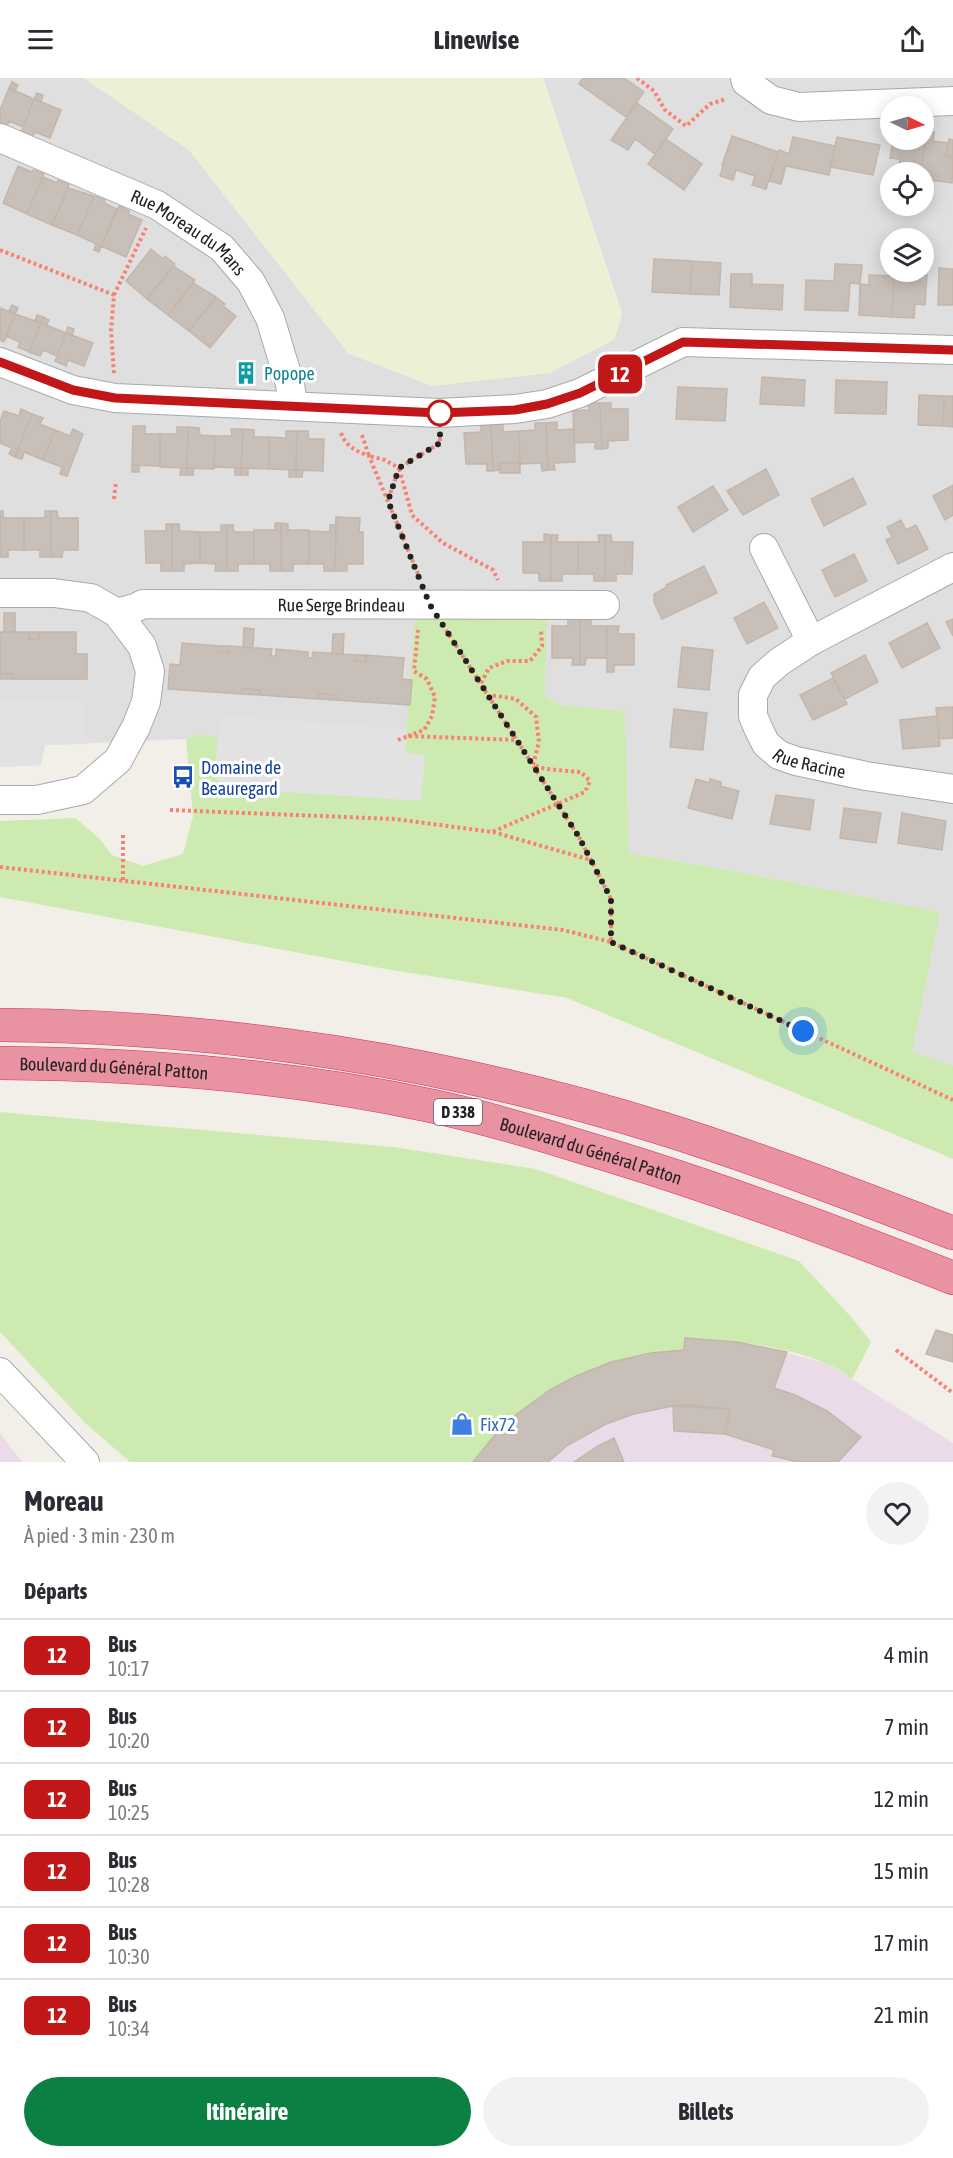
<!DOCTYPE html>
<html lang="fr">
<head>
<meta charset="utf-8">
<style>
	:root { --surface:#fff; --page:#f2f2f3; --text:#2b2b33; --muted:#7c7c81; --line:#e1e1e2; --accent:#0b8043 }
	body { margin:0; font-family:"Asap Condensed",sans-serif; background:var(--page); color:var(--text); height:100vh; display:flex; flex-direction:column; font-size:22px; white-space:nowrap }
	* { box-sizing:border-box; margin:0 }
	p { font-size:20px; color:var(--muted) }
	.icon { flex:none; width:33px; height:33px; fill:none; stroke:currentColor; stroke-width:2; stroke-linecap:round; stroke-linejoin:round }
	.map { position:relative; height:1384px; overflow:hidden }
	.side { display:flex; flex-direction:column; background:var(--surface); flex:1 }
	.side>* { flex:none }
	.badge { padding:0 12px; border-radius:9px; font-size:21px; line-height:39px }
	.needle { width:39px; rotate:95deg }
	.controls { position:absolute; left:880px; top:18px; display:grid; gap:12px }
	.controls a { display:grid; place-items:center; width:54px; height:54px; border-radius:50%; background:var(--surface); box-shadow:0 3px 15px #0003; font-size:30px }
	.you { position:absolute; width:30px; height:30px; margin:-15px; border:4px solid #fff; border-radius:50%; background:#1a73e8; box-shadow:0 0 0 9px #1a73e833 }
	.map>.badge { position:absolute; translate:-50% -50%; box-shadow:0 0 0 3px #fff }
	h2 { padding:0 24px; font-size:22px; line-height:54px }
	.round { display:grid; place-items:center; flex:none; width:63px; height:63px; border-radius:32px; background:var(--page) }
	.summary { display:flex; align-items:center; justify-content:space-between; height:102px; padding:0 24px }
	h1 { font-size:28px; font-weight:700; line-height:45px }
	.cta { display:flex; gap:12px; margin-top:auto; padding:12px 24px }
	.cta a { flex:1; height:69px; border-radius:36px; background:var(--accent); color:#fff; font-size:24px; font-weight:700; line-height:69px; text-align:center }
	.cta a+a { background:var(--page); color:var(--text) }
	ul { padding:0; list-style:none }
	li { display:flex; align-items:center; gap:18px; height:72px; padding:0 24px; border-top:2px solid var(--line) }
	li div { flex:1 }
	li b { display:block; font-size:22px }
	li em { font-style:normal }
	li .badge { min-width:66px; font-weight:700; text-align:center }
	header { display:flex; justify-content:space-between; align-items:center; height:78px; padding:0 24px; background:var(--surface); font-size:27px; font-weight:700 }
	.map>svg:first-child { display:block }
	.residential { fill:#e0dfdf; fill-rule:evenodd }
	.industrial { fill:#ebdbe8 }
	.farmland { fill:#eef0d5 }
	.grass { fill:#cdebb0 }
	.parking { fill:#e2e2e2 }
	.building { fill:#c7bfb8; stroke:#c4b6ab; stroke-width:1.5 }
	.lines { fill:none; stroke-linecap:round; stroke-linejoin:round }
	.street-casing { stroke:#a9a9a9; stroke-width:30 }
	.highway-casing { stroke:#dc2a67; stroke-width:34 }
	.path { stroke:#fa8072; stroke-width:4; stroke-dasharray:3 3; stroke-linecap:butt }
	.street { stroke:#fff; stroke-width:28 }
	.highway { stroke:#e892a2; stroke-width:33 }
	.line-casing { stroke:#fff; stroke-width:14 }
	.line { stroke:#c11718; stroke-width:9 }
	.walk { stroke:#222; stroke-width:6; stroke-dasharray:0 10.8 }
	.stop-dot { fill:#fff; stroke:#c11718; stroke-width:3 }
	.labels { text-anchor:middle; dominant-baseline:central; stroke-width:6; stroke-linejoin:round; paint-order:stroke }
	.shield { fill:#fff; stroke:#646464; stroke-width:1.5 }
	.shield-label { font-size:16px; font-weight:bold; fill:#222 }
	.street-label { font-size:18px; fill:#222; stroke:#fff }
	.culture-label { font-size:18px; fill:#0d838f; stroke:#fff; text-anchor:start }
	.transit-label { font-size:18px; fill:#164399; stroke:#fff; text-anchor:start }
	.shop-label { font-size:18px; fill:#366cbe; stroke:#fff; text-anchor:start }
</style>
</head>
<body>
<header><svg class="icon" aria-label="menu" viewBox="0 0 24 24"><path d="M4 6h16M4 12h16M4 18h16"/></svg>Linewise<svg class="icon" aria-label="share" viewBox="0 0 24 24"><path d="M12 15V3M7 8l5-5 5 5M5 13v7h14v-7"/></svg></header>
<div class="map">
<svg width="953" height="1384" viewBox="0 0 953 1384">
	<rect width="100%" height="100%" fill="#f2efe9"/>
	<!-- residential -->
	<path class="residential" d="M0 0H84L189 72 349 276 622 235 543 0H953V988L912 974 940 834 729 792 629 775 625 633 560 627 545 617 547 540 407 651 405 674 216 701 217 659 196 656 186 661 45 667 41 687 0 689ZM891 28H924V62H891ZM891 94H924V128H891ZM891 160H924V194H891Z"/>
	<!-- industrial -->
	<path class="industrial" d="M685 1260 737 1264 765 1269 828 1286 953 1365V1384H473L494 1358 514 1338 550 1312 576 1298 611 1284 666 1273Z
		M0 1355 22 1384H0Z"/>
	<!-- farmland -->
	<path class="farmland" d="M84 0H543L622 235 615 261 550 295 432 308 349 276 189 72Z"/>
	<!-- grass -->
	<path class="grass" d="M415 537 547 540 545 617 560 627 625 633 629 775 729 792 940 834 912 974 953 988V1081L567 920 386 891 0 819V743L75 740 99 760 112 777 143 788 183 776 193 738 186 661 196 656 217 659 216 701 405 674Z
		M0 1034 394 1069 536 1091 799 1183 852 1240 871 1264 852 1301C844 1296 836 1289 827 1286 783 1267 731 1262 684 1261V1272C599 1277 523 1315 473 1384H130L84 1344 0 1254Z"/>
	<!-- parking -->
	<path class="parking" d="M83 622 86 666 44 667 41 687 0 689V624Z
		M220 638 407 651 405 674 425 678 421 723 224 710 216 701Z"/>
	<!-- building -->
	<path class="building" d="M583 0H624L644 14 626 39 579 6Z
		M12 4 18 7 15 13 9 10Z
		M9 10 34 21 23 49 9 43 7 49 0 46V32Z
		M37 15 43 17 41 24 34 21Z
		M34 21 61 32 50 60 35 54 32 59 21 55Z
		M637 25 673 51 655 76 635 61 628 72 611 62Z
		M924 53H928L920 94H898L900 81 890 80 893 62H924Z
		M928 53 934 54 933 63 948 65 946 78 953 80 952 105 924 101V94H920Z
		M732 58 778 74 766 111 752 107 755 98 736 92 733 102 720 98 723 88 722 87Z
		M793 59 835 68 829 97 786 88 781 106 769 103 779 72 789 76Z
		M837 59 880 67 873 97 830 89Z
		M666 61 702 86 684 112 648 86Z
		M949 61 953 62V80L946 78Z
		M18 88 32 94 33 92 44 96 27 136 3 125Z
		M43 99 57 105 58 102 69 107 52 147 27 136Z
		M68 110 94 118 77 157 52 147Z
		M94 118 105 122 104 125 117 131 101 168 77 157Z
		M119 128 129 133 128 136 142 142 126 179 101 168Z
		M96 166 101 168 99 174 94 172Z
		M151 171 163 181 165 178 175 186 147 221 126 203Z
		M654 181 692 183 690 216 652 214Z
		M692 183 721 185 719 217 690 216Z
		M835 186 862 187 860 206 850 205 848 233 805 232 806 202 834 203Z
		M173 188 195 202 168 237 147 221Z
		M939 190 953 191V227H938Z
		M731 196H752V206L783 207 782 232 730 229Z
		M917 196 927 197 925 227 915 226 914 240 892 239 894 198 917 199Z
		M869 197 894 198 892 239 859 237 860 206 869 207Z
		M193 205 216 219 189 253 168 237Z
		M216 219 225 226 223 228 236 238 210 270 189 253Z
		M12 227 18 230 15 236 9 233Z
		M0 230 15 236 4 264 0 262Z
		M15 236 41 245 29 274 18 269 20 264 6 258Z
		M37 237 43 239 41 245 35 243Z
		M43 239 49 242 46 248 41 245Z
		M41 245 66 255 57 278 43 272 40 278 29 274Z
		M68 249 74 251 72 258 66 255Z
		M66 255 93 265 84 288 68 282 66 288 55 283Z
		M240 290 254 291 253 300 239 298Z
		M762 299 805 302 804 328 760 326Z
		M836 302 887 304 886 336 835 335Z
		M678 309 727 311 725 343 676 341Z
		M919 317 944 318 943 348 918 347Z
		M944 318H953V349L943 348Z
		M588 325H600L602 371H595V364L574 365 573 333 589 332Z
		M600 325H611V331H628V362L608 363V370L602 371Z
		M21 331 32 336 15 379 9 376 12 370 0 365V343L4 333 19 338Z
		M32 336 43 340 40 346 55 352 43 382 24 374 22 381 15 379Z
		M557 344V352L574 351 575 384 554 385 555 392H548L546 345Z
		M535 345H546L548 392 542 393 541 385 520 386 519 353 535 352Z
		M503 346V354L519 353 520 385H499L500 392 493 393 491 347Z
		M481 347H491L493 393H487V386H466L464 355 481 354Z
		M133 348H145V356H160V388L132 387Z
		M177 349H188L187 390 160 389V356H177Z
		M188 349 199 350 200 357 215 358 214 391 187 390Z
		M73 351 83 356 67 398 60 396 62 389 43 382 55 352 70 358Z
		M231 351H243L241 390 214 389 215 358H232Z
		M243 351 254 352V359H269V391L241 390Z
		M286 353H297L296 392 269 391V359L286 360Z
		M297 353H308L309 361H324L323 393 296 392Z
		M499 385H520V395H500Z
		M132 387H139V394H132Z
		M181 390H187V397H180Z
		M187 390H194L193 397H187Z
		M235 390H241V397H235Z
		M241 390H248V397H241Z
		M766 391 779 417 743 437 727 413Z
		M289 392H296V399H289Z
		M296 392H303L302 399H296Z
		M853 400 866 426 824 448 811 421Z
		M953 407V437L945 442 933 418Z
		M713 408 728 432 693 454 678 429Z
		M0 433H3V440H24V472H8V479H0Z
		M45 433H51V479H40V472H24V440H45Z
		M51 433H57L58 440H78V472H63L62 479H51Z
		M336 439 360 440 359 454H363V486H347V493H335Z
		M901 442 906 452 916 447 928 471 898 486 886 462 892 459 887 449Z
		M275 445H281V493H270V486H254V452H275Z
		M281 445 288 446V452H309V486H293V493H281Z
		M166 446H172V493H161V485H146L145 453H166Z
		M172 446H179L180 453 200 454V485L184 486V493H172Z
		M221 447H227V493H215L216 486 200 485V454H221Z
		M227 447H233L234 454H254V486H238V493H227Z
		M330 447H336L335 493H324V486H309V453L330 454Z
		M544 456 551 457V503H539V495H523V464H544Z
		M551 457H558L557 464H578V496H562V503H551Z
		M598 457H605V503H594V496H578V464H599Z
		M605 457H611L612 464H633L632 496H616V503H605Z
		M854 476 867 503 835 519 822 492Z
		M704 488 717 515 662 541 654 524V516L667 509 666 507Z
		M764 524 778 550 747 566 734 540Z
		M4 535H15V554H4Z
		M568 541H580V587H572L573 580H552V548H568Z
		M580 541H591V548H607V580H586L585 587H580Z
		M953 541V558L946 544Z
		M927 545 940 570 902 590 889 565Z
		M607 548H619L618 556H634V587H614V594H607Z
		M244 550 254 551 253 570 243 569Z
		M0 554H29V561H39V554H76V576H87V601H13L12 596H0Z
		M29 554H39V561H29Z
		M333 556H344L343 576 332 575Z
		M182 565 219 568 218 574 228 575 229 568 272 571 271 578H276V571L308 574V580H312L313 574 356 577 355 583 366 584V577L404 580 402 601 412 602 410 627 336 622 337 617 319 616 318 621 260 617V612L242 611 241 616 168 611 170 586 180 587Z
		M219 568H229L228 575 218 574Z
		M682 569 713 572 709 612 678 609Z
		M356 577H366V584L355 583Z
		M865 577 878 604 845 621 831 595Z
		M0 596H12L13 601H0Z
		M833 600 847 626 813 642 800 617Z
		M242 611 260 612V617L241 616Z
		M319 616 337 617 336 622 318 621Z
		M953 629V660L939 661 936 630Z
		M674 631 707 635 703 672 670 669Z
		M937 638 940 668 903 671 900 642Z
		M696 701 709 705 710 701 721 704 720 708 739 713 732 741 688 730Z
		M776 717 814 722 810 752 770 746Z
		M844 730 881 735 876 765 840 760Z
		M902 735 946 743 942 772 898 765Z
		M936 1252 953 1257V1284L926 1276Z
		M685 1260 737 1264 787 1274 774 1310 795 1317 827 1333 861 1359 838 1384H798L772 1378 774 1372 725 1356 730 1331 673 1328 634 1336 606 1346 568 1367 548 1384H473L494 1358 514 1338 550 1312 576 1298 611 1284 651 1275 684 1272Z
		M685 1327 730 1331 725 1356 674 1353 673 1328Z
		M614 1360 624 1384H574L598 1368Z"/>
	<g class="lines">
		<!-- street casing -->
		<g class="street-casing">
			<g id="street">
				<path d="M745 0 746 4 771 22 799 29 953 23"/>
				<path id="s1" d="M0 60 157 127 222 170 251 204 270 240 290 306 293 327"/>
				<path d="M0 284 73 312 115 320 439 335 515 331 547 326 580 315 683 264 953 272"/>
				<path d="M764 470 811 563"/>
				<path id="s2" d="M953 489 811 563 779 584 762 599 753 617V638L758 650 766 666 779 677 796 683 866 698 953 711"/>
				<path d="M0 515H54L91 520 117 535 142 568 150 593 146 624 136 649 118 682 83 712 37 722H0"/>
				<path id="s3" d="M117 535 135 530 143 526 605 527"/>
				<path d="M0 1294 85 1384"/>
			</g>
		</g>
		<!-- highway casing -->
		<g class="highway-casing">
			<g id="highway">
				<path d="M0 947C222 948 448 984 661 1050 760 1081 856 1118 953 1155"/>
				<path id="s4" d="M0 985C145 986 291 998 432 1028 484 1039 534 1054 585 1070 710 1107 832 1152 953 1200"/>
			</g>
		</g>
		<!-- path -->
		<path class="path" d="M637 0 654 13 665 32 686 48 710 26 726 21
			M0 172 114 217 111 252 114 296
			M114 217 146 150
			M341 355C346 369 357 373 369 378L421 503
			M362 357 369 378 385 382 399 390 388 422
			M440 360V365L399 390 412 437 443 465 493 492 498 502
			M114 421 116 403
			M446 552 579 759 611 821V864
			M481 605 489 590 507 583H530L542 568 541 551
			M408 658 424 652 432 638 435 619 427 601 414 593 418 552
			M398 662 408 658 517 662
			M170 732 395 741 492 754 585 714 590 703 581 694 546 691 533 687 539 664 536 639 516 621 490 617
			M493 754 591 782
			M0 789 563 852 611 864 953 1022
			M123 802V754
			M896 1272 953 1315"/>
		<!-- street -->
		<use href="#street" class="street"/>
		<!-- highway -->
		<use href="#highway" class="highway"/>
	</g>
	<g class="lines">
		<!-- line casing -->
		<g class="line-casing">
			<path id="line" d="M0 284 73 312 115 320 439 335 515 332 547 326 580 315 683 264 953 272"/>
		</g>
		<!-- line -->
		<use href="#line" class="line"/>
		<!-- walk -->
		<path class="walk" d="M440 335V365L399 390 388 423 430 527 579 759 611 821V864L803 953"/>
	</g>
	<!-- icons -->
	<defs>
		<g id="building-bare" transform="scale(1.8)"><path d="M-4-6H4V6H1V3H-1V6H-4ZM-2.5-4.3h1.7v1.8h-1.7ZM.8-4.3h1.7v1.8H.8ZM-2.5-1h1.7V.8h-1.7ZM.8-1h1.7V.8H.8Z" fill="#0f9aa8" stroke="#fff" stroke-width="2.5" paint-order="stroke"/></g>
		<g id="bus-bare" transform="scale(1.8)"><path d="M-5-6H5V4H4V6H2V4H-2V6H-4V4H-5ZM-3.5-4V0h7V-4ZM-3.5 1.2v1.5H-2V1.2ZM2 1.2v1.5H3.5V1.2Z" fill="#1a4fb4" stroke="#fff" stroke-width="2.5" paint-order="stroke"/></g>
		<g id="shop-bare" transform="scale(1.8)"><path d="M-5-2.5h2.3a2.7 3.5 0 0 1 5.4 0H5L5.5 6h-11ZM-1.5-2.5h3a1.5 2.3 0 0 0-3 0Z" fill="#3f7fe0" stroke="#fff" stroke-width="2.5" paint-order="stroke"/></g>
	</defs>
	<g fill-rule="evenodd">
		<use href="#building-bare" x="246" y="295"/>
		<use href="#bus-bare" x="183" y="699"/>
		<use href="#shop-bare" x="462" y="1346"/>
	</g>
	<!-- markers -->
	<circle class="stop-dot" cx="440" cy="335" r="12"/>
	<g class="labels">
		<!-- shield labels -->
		<rect class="shield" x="434" y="1021" width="48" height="26" rx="4.5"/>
		<g class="shield-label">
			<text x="458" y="1034">D 338</text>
		</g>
		<!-- street labels -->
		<g class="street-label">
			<text stroke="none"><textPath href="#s1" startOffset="212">Rue Moreau du Mans</textPath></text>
			<text stroke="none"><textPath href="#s3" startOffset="226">Rue Serge Brindeau</textPath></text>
			<text stroke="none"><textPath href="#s2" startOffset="342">Rue Racine</textPath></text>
			<text stroke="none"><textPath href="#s4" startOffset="114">Boulevard du Général Patton</textPath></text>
			<text stroke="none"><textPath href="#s4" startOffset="600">Boulevard du Général Patton</textPath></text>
		</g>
		<!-- culture labels -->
		<g class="culture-label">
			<text x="264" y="295">Popope</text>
		</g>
		<!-- transit labels -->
		<g class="transit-label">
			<text x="201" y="689">Domaine de<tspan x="201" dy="21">Beauregard</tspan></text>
		</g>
		<!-- shop labels -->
		<g class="shop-label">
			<text x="480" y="1346">Fix72</text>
		</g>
	</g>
</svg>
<div class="controls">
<a><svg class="needle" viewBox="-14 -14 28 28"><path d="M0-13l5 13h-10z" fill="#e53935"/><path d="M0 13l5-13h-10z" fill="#7c7c81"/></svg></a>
<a><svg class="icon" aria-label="locate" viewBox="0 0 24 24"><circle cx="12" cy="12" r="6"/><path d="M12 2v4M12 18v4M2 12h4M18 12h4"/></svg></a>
<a><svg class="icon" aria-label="layers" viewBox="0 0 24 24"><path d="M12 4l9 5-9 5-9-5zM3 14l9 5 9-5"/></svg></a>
</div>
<div class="you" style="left:803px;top:953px"></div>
<b class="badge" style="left:620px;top:296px;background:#c11718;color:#fff">12</b>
</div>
<section class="side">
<div class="summary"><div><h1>Moreau</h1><p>À pied · 3 min · 230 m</p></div><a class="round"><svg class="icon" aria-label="heart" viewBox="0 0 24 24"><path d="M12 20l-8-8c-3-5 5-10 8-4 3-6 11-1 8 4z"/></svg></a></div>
<h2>Départs</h2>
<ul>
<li><span class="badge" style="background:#c11718;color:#fff">12</span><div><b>Bus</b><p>10:17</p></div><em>4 min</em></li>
<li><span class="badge" style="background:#c11718;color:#fff">12</span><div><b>Bus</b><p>10:20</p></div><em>7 min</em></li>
<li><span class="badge" style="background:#c11718;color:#fff">12</span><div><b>Bus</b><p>10:25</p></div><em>12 min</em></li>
<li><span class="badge" style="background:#c11718;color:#fff">12</span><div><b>Bus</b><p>10:28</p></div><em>15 min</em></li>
<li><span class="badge" style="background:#c11718;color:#fff">12</span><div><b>Bus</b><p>10:30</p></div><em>17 min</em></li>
<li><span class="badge" style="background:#c11718;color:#fff">12</span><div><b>Bus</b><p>10:34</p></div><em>21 min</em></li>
</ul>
<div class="cta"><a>Itinéraire</a><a>Billets</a></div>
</section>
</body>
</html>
